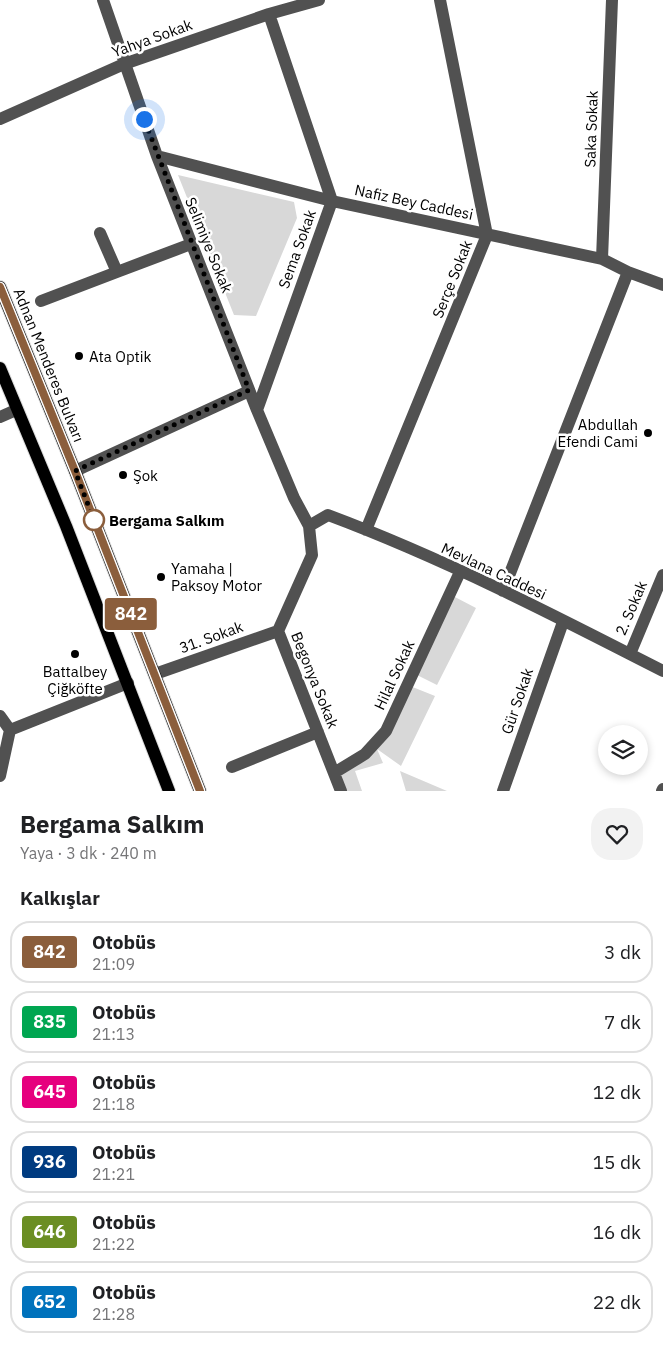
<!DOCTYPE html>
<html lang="tr">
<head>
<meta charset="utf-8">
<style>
	:root { --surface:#fff; --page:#f2f2f2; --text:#202124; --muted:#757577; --line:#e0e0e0 }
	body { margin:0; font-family:"IBM Plex Sans",sans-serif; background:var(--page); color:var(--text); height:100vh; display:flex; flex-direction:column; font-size:19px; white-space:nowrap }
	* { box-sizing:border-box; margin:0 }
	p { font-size:16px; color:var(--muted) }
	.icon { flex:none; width:28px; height:28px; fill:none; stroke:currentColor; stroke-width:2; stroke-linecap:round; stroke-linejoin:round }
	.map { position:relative; height:791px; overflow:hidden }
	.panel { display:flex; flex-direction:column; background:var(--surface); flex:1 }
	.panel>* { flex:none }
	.badge { padding:0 10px; border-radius:4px; font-size:18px; line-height:32px }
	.buttons { position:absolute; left:598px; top:725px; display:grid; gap:10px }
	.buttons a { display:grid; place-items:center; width:50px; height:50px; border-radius:50%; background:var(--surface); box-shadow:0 2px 8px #0003; font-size:25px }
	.you { position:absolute; width:25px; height:25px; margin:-12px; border:4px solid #fff; border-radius:50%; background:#1a73e8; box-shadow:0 0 0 8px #1a73e833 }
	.map>.badge { position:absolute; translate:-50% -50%; box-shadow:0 0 0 2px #fff }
	h2 { padding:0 20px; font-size:19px; line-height:45px }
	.round { display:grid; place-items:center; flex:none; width:52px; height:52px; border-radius:20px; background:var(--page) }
	.headline { display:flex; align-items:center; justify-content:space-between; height:85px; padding:0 20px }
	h1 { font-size:24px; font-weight:800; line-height:38px }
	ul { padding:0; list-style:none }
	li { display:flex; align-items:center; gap:15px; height:62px; margin:0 10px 8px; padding:0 10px; border:2px solid var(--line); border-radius:20px }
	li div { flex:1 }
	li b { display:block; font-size:19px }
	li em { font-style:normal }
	li .badge { min-width:55px; font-weight:700; text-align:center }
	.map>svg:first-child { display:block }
	.green { fill:#d8d8d8 }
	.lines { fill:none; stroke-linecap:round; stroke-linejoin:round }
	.major-casing { stroke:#dbdbdb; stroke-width:14 }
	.minor { stroke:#515151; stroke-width:12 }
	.major { stroke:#000; stroke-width:12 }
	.line-casing { stroke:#fff; stroke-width:11 }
	.line { stroke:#8b5e3c; stroke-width:8 }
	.walk { stroke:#000; stroke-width:5; stroke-dasharray:0 9 }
	.poi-dot { fill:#000; stroke:#fff; stroke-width:2 }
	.stop-dot { fill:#fff; stroke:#8b5e3c; stroke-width:2.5 }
	.labels { text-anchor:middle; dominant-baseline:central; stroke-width:5; stroke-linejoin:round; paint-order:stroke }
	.street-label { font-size:15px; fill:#000; stroke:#fff }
	.poi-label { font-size:15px; fill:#000; stroke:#fff; text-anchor:start }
	.stop-label { font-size:15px; font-weight:bold; fill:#000; stroke:#fff; text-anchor:start }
</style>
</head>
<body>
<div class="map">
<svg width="663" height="791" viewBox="0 0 663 791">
	<rect width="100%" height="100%" fill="#fff"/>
	<!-- green -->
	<path class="green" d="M178 175 294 202 297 218 256 316 234 315Z
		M453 596 476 608 437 685 417 675Z
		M410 686 435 696 401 766 377 749 383 763 355 771 362 791H346L340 776 376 748Z
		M400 771 447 791H406Z"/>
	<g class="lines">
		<!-- major casing -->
		<g class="major-casing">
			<path id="major" d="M0 287 75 471 200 791
				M0 368 66 526 169 791"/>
		</g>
		<!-- minor -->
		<path class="minor" d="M103 0 157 156 257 410 294 498 309 526 312 555 278 631 341 791
			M0 119 124 64 269 14 319 0
			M157 156 332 201 602 259 628 272 663 285
			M100 233 117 272 191 244
			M602 259 612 0
			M41 301 117 272
			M257 410 332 201 269 14
			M0 417 16 410
			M75 471 249 391
			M309 526 328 515C443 558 554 615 663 671
			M366 530 487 235 440 0
			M503 591 628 272
			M630 654 663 575
			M155 674 278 631
			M0 716 10 730 0 776
			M10 730 128 683
			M232 767 318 732
			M334 773 365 754 386 731 460 572
			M503 791 563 622
			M662 791 663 789"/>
		<!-- major -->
		<use href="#major" class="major"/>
	</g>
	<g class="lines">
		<!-- line casing -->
		<g class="line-casing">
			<path id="line" d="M0 287 75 471 200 791"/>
		</g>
		<!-- line -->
		<use href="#line" class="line"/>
		<!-- walk -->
		<path class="walk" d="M94 520 75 471 249 390 144 119"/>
	</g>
	<!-- markers -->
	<g class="poi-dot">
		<circle cx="79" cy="356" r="5"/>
		<circle cx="648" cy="433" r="5"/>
		<circle cx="123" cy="475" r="5"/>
		<circle cx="161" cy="577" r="5"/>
		<circle cx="75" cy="654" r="5"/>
	</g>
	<circle class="stop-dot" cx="94" cy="520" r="10"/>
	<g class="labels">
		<!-- street labels -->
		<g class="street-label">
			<text transform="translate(152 38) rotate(-20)">Yahya Sokak</text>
			<text transform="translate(591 129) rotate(-88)">Saka Sokak</text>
			<text transform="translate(414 202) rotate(12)">Nafiz Bey Caddesi</text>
			<text transform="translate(209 245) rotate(68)">Selimiye Sokak</text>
			<text transform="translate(297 249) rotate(-70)">Sema Sokak</text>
			<text transform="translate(452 279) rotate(-68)">Serçe Sokak</text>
			<text transform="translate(49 365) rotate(68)">Adnan Menderes Bulvarı</text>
			<text transform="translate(494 571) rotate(25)">Mevlana Caddesi</text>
			<text transform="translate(631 608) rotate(-67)">2. Sokak</text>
			<text transform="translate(211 637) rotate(-20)">31. Sokak</text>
			<text transform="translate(394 675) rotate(-65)">Hilal Sokak</text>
			<text transform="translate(315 680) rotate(68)">Begonya Sokak</text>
			<text transform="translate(517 701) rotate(-71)">Gür Sokak</text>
		</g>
		<!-- poi labels -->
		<g class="poi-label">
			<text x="89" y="356">Ata Optik</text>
			<text x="638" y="424" text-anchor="end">Abdullah<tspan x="638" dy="17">Efendi Cami</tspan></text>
			<text x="133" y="475">Şok</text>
			<text x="171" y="568">Yamaha |<tspan x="171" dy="17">Paksoy Motor</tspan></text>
			<text x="75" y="671" text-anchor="middle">Battalbey<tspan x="75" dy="17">Çiğköfte</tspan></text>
		</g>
		<!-- stop labels -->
		<g class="stop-label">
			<text x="109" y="520">Bergama Salkım</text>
		</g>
	</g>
</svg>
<div class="buttons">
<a><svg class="icon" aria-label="layers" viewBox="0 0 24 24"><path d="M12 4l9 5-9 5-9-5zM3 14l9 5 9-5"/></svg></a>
</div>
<div class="you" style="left:144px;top:119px"></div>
<b class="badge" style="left:131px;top:614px;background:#8b5e3c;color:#fff">842</b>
</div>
<section class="panel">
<div class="headline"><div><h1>Bergama Salkım</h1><p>Yaya · 3 dk · 240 m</p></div><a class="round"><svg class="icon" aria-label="heart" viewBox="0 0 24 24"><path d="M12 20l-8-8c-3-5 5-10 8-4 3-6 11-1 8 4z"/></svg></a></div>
<h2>Kalkışlar</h2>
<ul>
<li><span class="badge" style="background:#8b5e3c;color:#fff">842</span><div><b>Otobüs</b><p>21:09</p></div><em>3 dk</em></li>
<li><span class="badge" style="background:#00a651;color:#fff">835</span><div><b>Otobüs</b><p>21:13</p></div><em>7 dk</em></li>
<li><span class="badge" style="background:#e6007e;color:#fff">645</span><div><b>Otobüs</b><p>21:18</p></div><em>12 dk</em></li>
<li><span class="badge" style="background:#003b80;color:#fff">936</span><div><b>Otobüs</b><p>21:21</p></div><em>15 dk</em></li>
<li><span class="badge" style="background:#6b8e23;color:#fff">646</span><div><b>Otobüs</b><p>21:22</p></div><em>16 dk</em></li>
<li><span class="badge" style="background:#0072bc;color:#fff">652</span><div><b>Otobüs</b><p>21:28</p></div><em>22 dk</em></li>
</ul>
</section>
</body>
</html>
